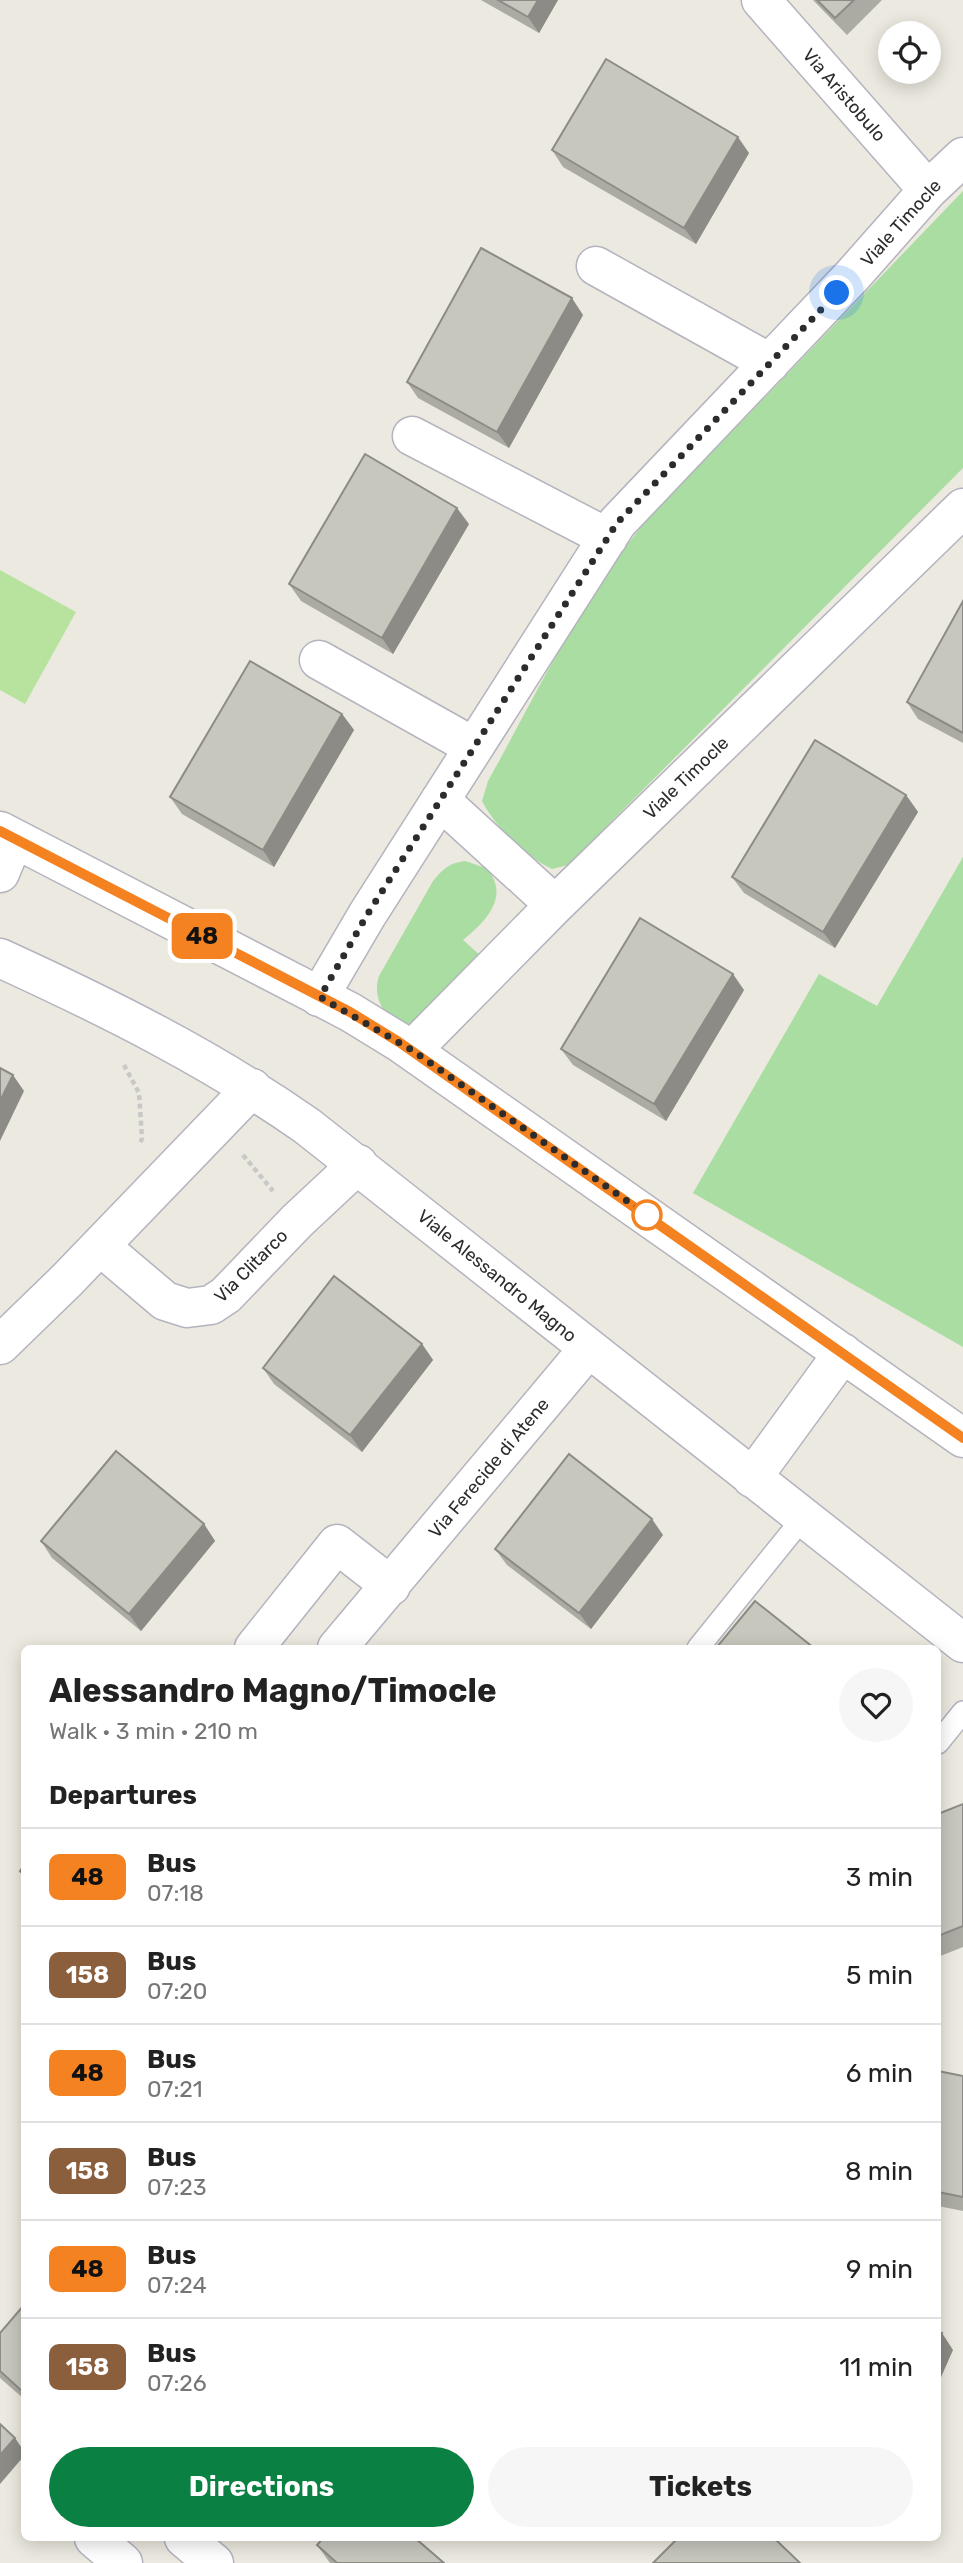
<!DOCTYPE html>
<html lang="en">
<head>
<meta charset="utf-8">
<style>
	:root { --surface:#fff; --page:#f6f6f6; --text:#222; --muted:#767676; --line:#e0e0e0; --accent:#0b8043 }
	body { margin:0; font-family:Rubik,sans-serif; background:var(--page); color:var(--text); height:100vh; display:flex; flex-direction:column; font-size:26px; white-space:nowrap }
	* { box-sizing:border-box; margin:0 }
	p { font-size:23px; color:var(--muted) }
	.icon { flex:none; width:38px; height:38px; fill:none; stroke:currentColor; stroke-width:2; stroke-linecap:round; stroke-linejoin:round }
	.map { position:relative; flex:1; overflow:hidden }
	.sheet { position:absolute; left:21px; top:1645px; width:920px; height:896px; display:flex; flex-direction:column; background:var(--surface); border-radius:10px; box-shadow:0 4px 18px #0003 }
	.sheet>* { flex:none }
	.badge { padding:0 14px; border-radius:10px; font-size:24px; line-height:46px }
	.tools { position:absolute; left:878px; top:21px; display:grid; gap:14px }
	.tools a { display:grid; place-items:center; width:63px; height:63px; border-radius:50%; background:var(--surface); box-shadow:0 4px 18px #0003; font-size:35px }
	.you { position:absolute; width:35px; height:35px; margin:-18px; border:5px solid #fff; border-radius:50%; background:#1a73e8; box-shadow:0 0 0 10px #1a73e833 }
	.map>.badge { position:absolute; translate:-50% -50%; box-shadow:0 0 0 4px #fff }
	h2 { padding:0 28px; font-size:26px; line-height:63px }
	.round { display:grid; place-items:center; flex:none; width:74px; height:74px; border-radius:37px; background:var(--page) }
	.headline { display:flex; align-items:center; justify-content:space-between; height:119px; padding:0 28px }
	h1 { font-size:33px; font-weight:700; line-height:52px }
	.button { display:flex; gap:14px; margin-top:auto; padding:14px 28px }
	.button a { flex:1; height:80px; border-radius:42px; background:var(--accent); color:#fff; font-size:28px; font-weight:700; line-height:80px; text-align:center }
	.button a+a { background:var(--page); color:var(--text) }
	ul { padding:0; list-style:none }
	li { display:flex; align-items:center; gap:21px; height:98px; padding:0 28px; border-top:2px solid var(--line) }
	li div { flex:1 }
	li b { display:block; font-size:26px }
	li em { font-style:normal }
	li .badge { min-width:77px; font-weight:700; text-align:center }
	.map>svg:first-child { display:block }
	.green { fill:#a9dda2 }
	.pitch { fill:#b7e39f }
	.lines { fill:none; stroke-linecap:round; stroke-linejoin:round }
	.service-casing { stroke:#b4b3be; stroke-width:24 }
	.minor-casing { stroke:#b4b3be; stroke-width:41 }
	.path { stroke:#c8c8c8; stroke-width:4.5; stroke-dasharray:5 3.5; stroke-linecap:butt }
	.service { stroke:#fff; stroke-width:21 }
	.minor { stroke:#fff; stroke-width:38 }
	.wall { fill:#acaba3 }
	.shaded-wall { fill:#8c8b85 }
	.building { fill:#c8c7be; stroke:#8c8b85; stroke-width:2 }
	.line-casing { stroke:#fff; stroke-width:16 }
	.line { stroke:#f58220; stroke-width:10 }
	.walk { stroke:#2c2c2c; stroke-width:7; stroke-dasharray:0 12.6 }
	.stop-dot { fill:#fff; stroke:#f58220; stroke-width:3.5 }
	.labels { text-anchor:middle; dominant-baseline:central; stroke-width:5; stroke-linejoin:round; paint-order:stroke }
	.street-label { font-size:18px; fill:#2c2c2c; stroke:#fff }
</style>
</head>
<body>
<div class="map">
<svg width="963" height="2563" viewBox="0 0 963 2563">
	<rect width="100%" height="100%" fill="#ece9e0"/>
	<!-- green -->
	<path class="green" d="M963 191V468L568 865 552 869C525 856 496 828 482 801L488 781C536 695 584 593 648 519Z
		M963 857V1347L693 1193 819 974 877 1006Z
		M465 861 486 868C512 896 484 923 463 940L481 956 412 1025C387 1023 371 1000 379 976L433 881C443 869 449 863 465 861Z"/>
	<!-- pitch -->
	<path class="pitch" d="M0 570 76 612 25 704 0 690Z"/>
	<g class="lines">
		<!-- service casing -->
		<g class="service-casing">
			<path id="service" d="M698 1648 803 1518
				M938 1743 963 1712"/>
		</g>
		<!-- minor casing -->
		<g class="minor-casing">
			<path id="minor" d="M761 0 928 190
				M596 266 770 363
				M412 436 608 538
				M319 660 474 747
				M440 800 555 905
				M0 831 350 1012 399 1042 963 1438
				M0 873 14 839
				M0 958C107 1007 210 1058 307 1126L963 1643
				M319 997 367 915 617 523 853 275 928 190 963 157
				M412 1050 555 905 963 508
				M100 1246 165 1301 187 1308 211 1305 226 1295 297 1221 358 1164
				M0 1345 67 1280 252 1088
				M752 1478 843 1353
				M254 1648 337 1544 391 1586
				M337 1648 588 1349
				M94 2538 123 2563
				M184 2538 214 2563"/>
		</g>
		<!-- path -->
		<path class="path" d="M124 1065 139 1093 142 1139 140 1143
			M243 1155 273 1191"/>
		<!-- service -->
		<use href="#service" class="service"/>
		<!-- minor -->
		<use href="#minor" class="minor"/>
	</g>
	<!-- wall -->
	<path class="wall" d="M481 0H558L539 33Z
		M813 0H882L847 35Z
		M552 150 749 153 696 244 563 167Z
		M583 315 509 448 418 398 407 382Z
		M469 524 393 654 301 601 289 584Z
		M963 601V743L918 719 907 702Z
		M342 714 354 730 274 867 182 814 170 797Z
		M906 795 918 812 835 948 744 893 732 877Z
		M744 990 666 1121 573 1065 561 1049Z
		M422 1344 433 1360 362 1452 274 1384 263 1368Z
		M204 1524 215 1541 141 1631 52 1558 41 1541Z
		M663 1535 591 1629 507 1565 495 1549Z
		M963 1804V1947L938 1957V1814Z
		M938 2071 963 2076V2211L938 2206Z
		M24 2305V2399L0 2378V2333Z
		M317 2545 444 2563H330Z"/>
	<!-- shaded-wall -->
	<path class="shaded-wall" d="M538 0H558L539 33 528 17Z
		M738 137 749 153 696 244 684 228Z
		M572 298 583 315 509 448 497 432Z
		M457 508 469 524 393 654 382 638Z
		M342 714 354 730 274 867 263 850Z
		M906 795 918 812 835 948 823 932Z
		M733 974 744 990 666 1121 654 1104Z
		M13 1075 24 1091 0 1141V1101Z
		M422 1344 433 1360 362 1452 350 1435Z
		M652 1519 663 1535 591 1629 579 1613Z
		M204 1524 215 1541 141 1631 129 1614Z
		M942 2333 953 2350 938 2384V2342Z
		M15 2438 24 2451V2456L0 2484V2455Z"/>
	<!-- building -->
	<path class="building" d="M498 0H538L528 17Z
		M817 0H854L835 18Z
		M606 59 738 137 684 228 552 150Z
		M481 248 572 298 497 432 407 382Z
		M365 454 457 508 382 638 289 584Z
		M963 601V733L907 702Z
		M250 661 342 714 263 850 170 797Z
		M815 740 906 795 823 932 732 877Z
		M640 918 733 974 654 1104 561 1049Z
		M0 1068 13 1075 0 1101Z
		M334 1276 422 1344 350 1435 263 1368Z
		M116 1451 204 1524 129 1614 41 1541Z
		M569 1454 652 1519 579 1613 495 1549Z
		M755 1601 814 1648H716Z
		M963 1804V1926L938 1936V1814Z
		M24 1865V1875L20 1871Z
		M938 2071 963 2076V2197L938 2192Z
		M24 2305V2393L0 2371V2333Z
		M938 2332 942 2333 938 2342Z
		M0 2424 15 2438 0 2455Z
		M323 2538H415L444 2563H337L317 2545Z
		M678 2538H774L800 2563H653Z"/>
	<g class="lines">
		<!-- line casing -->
		<g class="line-casing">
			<path id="line" d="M0 831 350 1012 399 1042 963 1438"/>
		</g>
		<!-- line -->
		<use href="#line" class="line"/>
		<!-- walk -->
		<path class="walk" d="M647 1215 412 1050 320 997 367 915 617 523 837 293"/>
	</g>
	<!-- markers -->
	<circle class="stop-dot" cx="647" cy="1215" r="14"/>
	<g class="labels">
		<!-- street labels -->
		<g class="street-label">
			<text transform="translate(844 95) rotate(49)">Via Aristobulo</text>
			<text transform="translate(901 223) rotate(-48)">Viale Timocle</text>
			<text transform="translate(686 778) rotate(-44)">Viale Timocle</text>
			<text transform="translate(251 1266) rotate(-45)">Via Clitarco</text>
			<text transform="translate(497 1276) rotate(39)">Viale Alessandro Magno</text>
			<text transform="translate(489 1468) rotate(-50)">Via Ferecide di Atene</text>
		</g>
	</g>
</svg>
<div class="tools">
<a><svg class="icon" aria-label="locate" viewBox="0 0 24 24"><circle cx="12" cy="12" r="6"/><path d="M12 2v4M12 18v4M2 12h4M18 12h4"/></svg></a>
</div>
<div class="you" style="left:837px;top:293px"></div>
<b class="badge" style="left:202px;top:936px;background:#f58220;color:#111">48</b>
<section class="sheet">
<div class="headline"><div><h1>Alessandro Magno/Timocle</h1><p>Walk · 3 min · 210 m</p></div><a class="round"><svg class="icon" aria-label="heart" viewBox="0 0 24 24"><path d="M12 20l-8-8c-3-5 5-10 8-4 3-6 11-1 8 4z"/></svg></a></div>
<h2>Departures</h2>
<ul>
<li><span class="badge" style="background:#f58220;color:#111">48</span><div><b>Bus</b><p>07:18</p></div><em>3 min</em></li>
<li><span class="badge" style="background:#8b5e3c;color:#fff">158</span><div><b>Bus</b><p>07:20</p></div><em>5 min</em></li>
<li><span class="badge" style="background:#f58220;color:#111">48</span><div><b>Bus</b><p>07:21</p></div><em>6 min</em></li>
<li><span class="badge" style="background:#8b5e3c;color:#fff">158</span><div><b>Bus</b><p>07:23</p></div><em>8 min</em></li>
<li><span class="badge" style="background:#f58220;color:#111">48</span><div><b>Bus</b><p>07:24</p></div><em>9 min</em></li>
<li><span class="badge" style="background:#8b5e3c;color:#fff">158</span><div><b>Bus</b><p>07:26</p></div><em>11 min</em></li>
</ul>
<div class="button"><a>Directions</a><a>Tickets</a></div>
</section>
</div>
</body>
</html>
